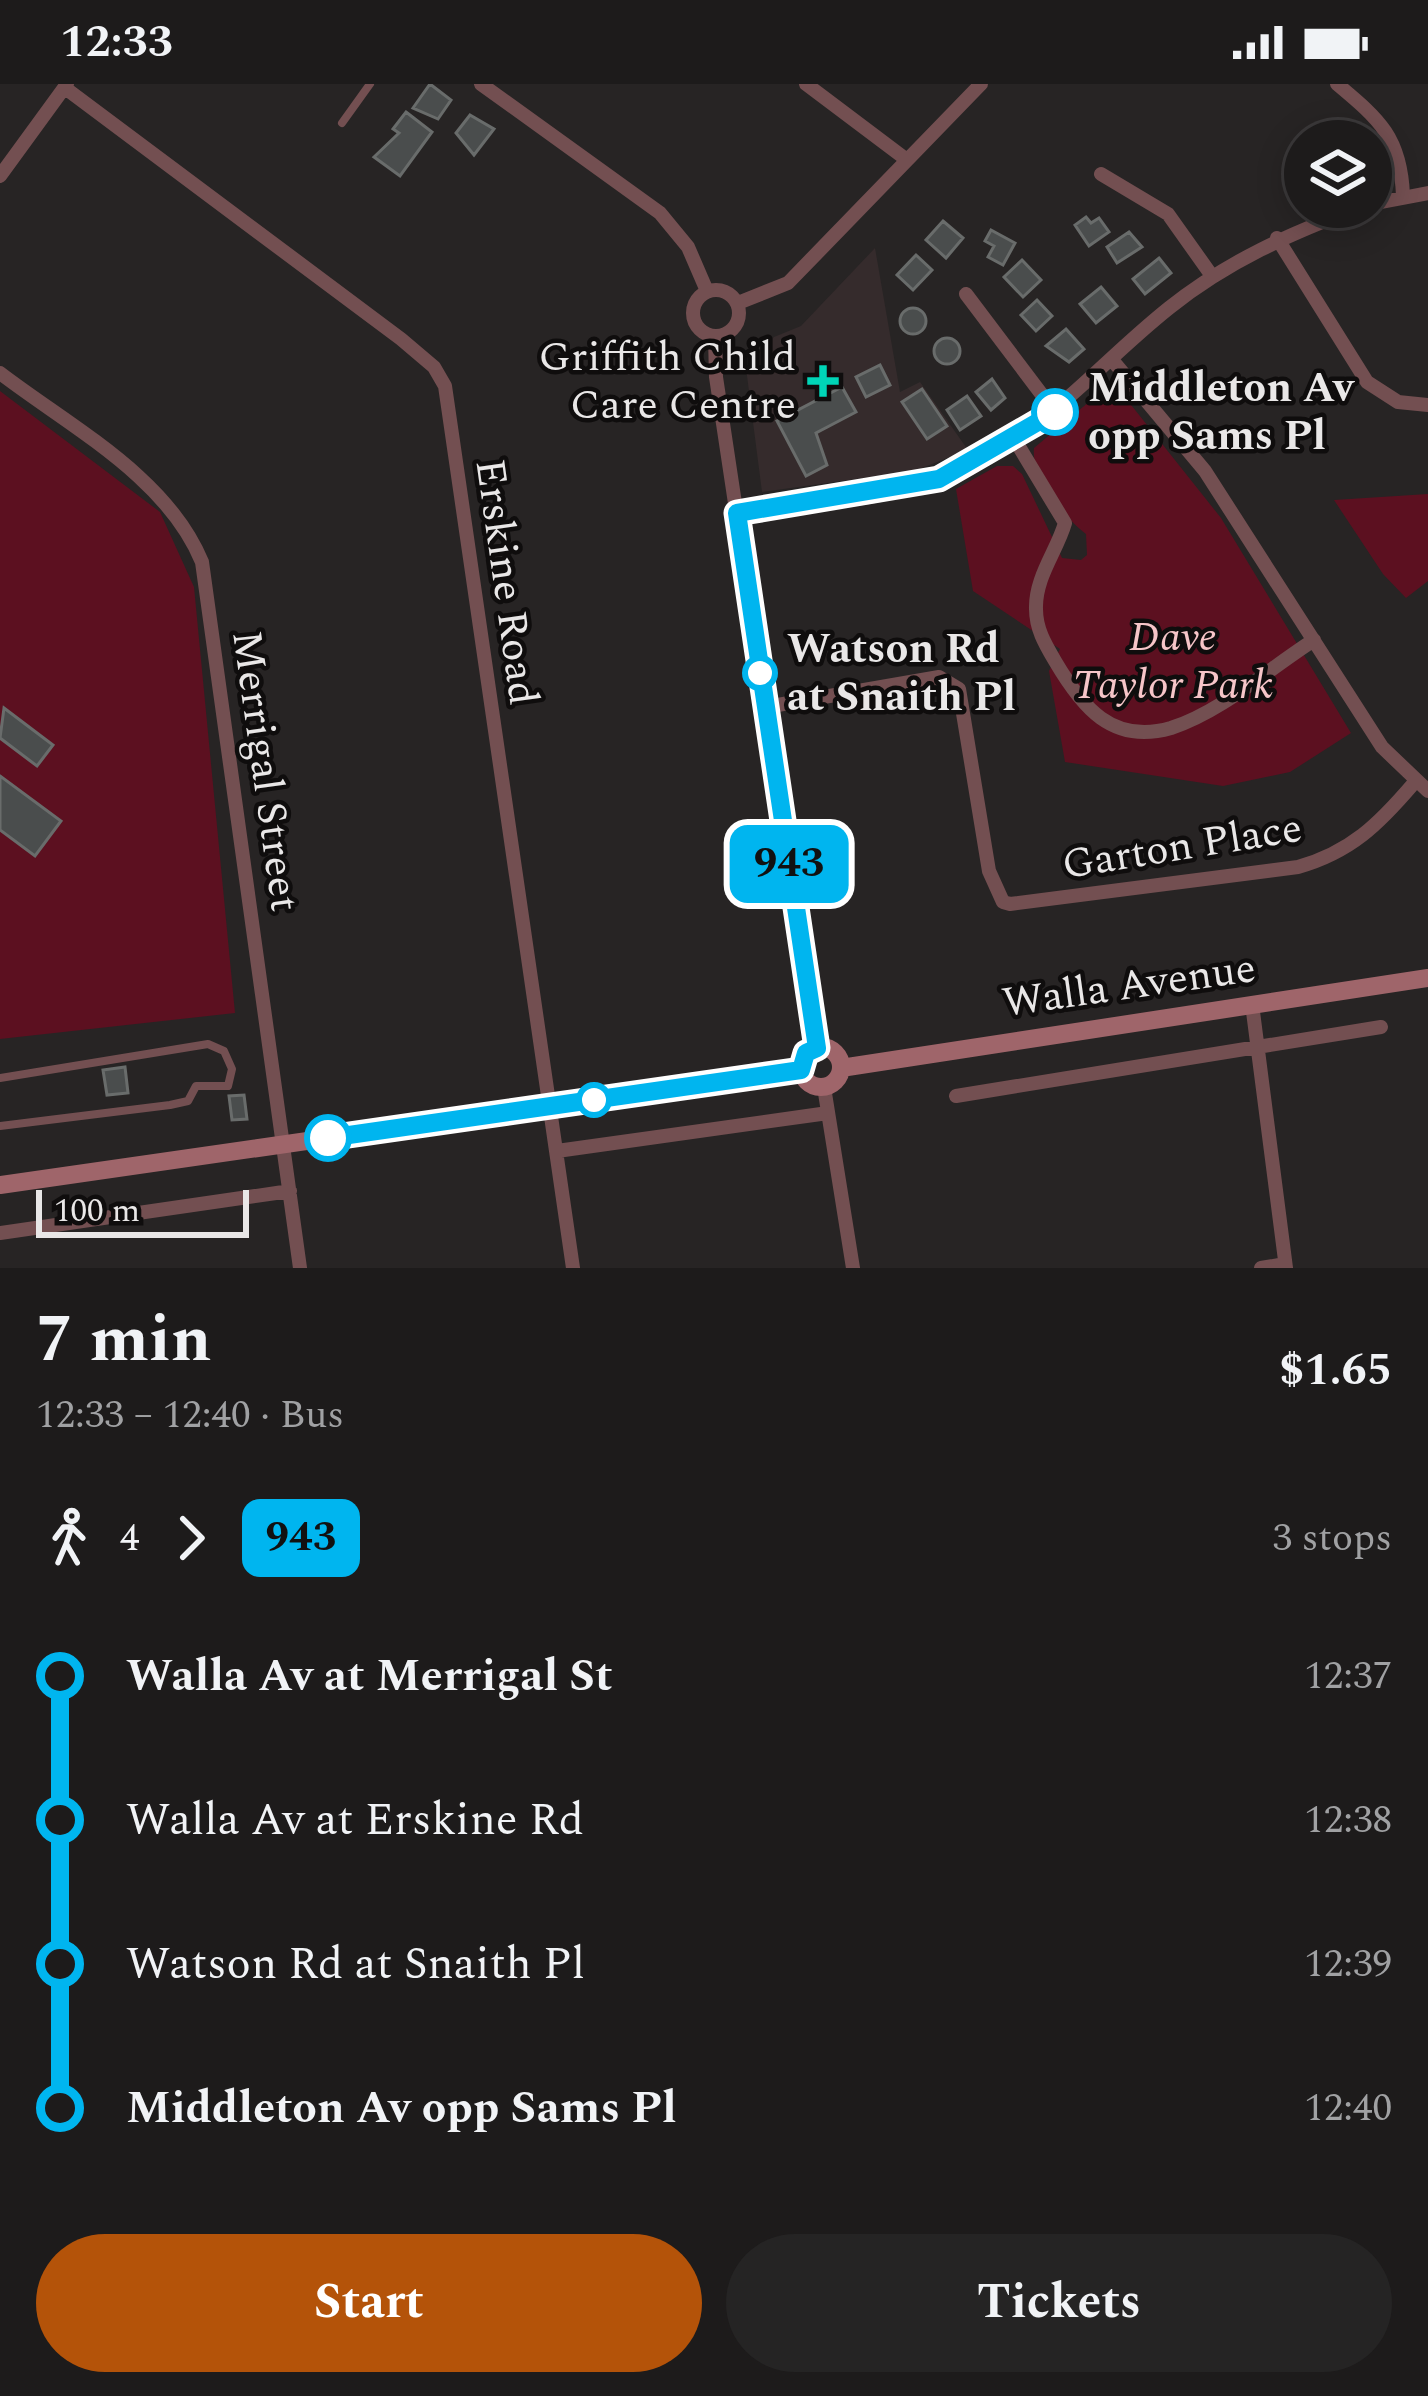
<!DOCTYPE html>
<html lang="en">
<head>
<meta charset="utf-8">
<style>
	:root { --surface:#1d1b1b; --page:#252424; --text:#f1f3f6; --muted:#a0a1a3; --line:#3b393a; --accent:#b45309 }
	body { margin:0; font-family:Spectral,serif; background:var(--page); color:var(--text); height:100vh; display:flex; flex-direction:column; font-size:45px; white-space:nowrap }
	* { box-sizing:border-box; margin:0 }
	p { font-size:39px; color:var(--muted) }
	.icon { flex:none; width:66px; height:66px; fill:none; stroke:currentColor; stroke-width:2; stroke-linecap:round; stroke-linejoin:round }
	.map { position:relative; height:1184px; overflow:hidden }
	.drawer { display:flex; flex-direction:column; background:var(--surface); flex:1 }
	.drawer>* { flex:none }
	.badge { padding:0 24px; border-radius:18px; font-size:42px; line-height:78px }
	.tools { position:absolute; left:1284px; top:36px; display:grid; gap:24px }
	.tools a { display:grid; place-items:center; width:108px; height:108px; border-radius:50%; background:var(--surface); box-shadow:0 6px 30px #0003,0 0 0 3px var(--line); font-size:60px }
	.scale { position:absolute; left:36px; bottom:30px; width:213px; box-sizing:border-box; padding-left:12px; border:6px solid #e9e7e7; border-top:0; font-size:33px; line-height:42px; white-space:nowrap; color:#e9e7e7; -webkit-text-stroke:9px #0f0d0d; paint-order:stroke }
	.map>.badge { position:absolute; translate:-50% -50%; box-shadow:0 0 0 6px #fff }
	.legs { display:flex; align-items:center; gap:18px; height:132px; padding:0 36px; font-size:39px }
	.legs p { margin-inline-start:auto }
	.headline { display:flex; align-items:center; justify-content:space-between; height:204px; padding:0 36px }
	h1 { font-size:66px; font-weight:700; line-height:90px }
	.cta { display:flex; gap:24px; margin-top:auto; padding:24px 36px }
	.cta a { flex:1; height:138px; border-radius:72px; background:var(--accent); color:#fff; font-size:48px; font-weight:700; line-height:138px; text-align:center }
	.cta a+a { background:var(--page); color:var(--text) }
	ul { padding:0 36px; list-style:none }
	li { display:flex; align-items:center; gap:42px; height:144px; font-size:45px }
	li i { display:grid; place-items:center; width:18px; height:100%; margin:0 15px; background:currentColor }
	li i::after { content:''; width:30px; height:30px; margin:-15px; border:9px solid; border-radius:50%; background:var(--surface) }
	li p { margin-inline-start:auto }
	li:first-child i { background:linear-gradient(#0000 50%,currentColor 0) }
	li:last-child i { background:linear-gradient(currentColor 50%,#0000 0) }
	.status { display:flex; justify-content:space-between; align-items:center; height:84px; padding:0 60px; background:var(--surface); direction:ltr }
	.status svg { height:33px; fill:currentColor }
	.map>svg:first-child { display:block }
	.built { fill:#352b2c }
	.green { fill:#5c1020 }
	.building { fill:#4a4d4d; stroke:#696c6b; stroke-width:3 }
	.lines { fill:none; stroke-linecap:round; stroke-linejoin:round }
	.lane { stroke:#734f51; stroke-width:8 }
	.street { stroke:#734f51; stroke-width:14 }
	.secondary { stroke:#9f656a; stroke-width:18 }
	.line-1-casing { stroke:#fff; stroke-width:27 }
	.line-1 { stroke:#00b5ef; stroke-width:18 }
	.poi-dot { fill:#00d5b7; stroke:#0f0d0d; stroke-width:4.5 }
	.stop-1-dot { fill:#fff; stroke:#00b5ef; stroke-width:6 }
	.labels { text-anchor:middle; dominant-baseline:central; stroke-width:9; stroke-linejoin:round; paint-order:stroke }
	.poi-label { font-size:42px; fill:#e9e7e7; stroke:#0f0d0d; text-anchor:end }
	.stop-label { font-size:42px; font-weight:bold; fill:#e9e7e7; stroke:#0f0d0d; text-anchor:start }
	.street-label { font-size:42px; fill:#e9e7e7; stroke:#0f0d0d }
	.park-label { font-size:42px; font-style:italic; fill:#f6c5c8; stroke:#0f0d0d }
</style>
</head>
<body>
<div class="status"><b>12:33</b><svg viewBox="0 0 49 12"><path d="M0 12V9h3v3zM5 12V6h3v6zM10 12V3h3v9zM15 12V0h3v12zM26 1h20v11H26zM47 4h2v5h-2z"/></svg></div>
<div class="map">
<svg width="1428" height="1184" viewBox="0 0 1428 1184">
	<rect width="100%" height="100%" fill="#272424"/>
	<!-- built -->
	<path class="built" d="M875 164 900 308 920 298 968 366 914 387 762 408 746 284 774 253 801 242Z"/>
	<!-- green -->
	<path class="green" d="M0 307 160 428 194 503 235 929 0 955Z
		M1102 307H1120L1221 434 1351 649 1290 688 1223 702 1065 678 1049 587 1060 565 973 507 956 405 997 382H1013L1022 390 1062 474 1081 476 1087 471 1086 450C1063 432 1031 394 1034 364Z
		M1428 410V497L1406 514 1383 490 1334 416Z"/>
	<!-- building -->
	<path class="building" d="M430 0 451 16 438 35 413 24Z
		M406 28 432 48 400 92 374 73 399 49 393 45Z
		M470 31 494 45 474 71 456 49Z
		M1086 133 1091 139 1099 134 1109 148 1089 162 1075 141Z
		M943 137 963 154 946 174 926 156Z
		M991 146 1015 159 1003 181 988 173 994 162 985 157Z
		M1129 148 1142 163 1117 179 1107 163Z
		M916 171 932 186 913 206 897 191Z
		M1159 174 1171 189 1145 210 1133 195Z
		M1022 176 1041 196 1023 213 1004 193Z
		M1101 203 1117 222 1096 239 1080 220Z
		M1037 216 1052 232 1036 247 1021 231Z
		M900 237a13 13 0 1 1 26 0a13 13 0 1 1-26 0Z
		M1066 245 1084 265 1069 278 1046 262Z
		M934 267a13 13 0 1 1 26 0a13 13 0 1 1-26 0Z
		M880 281 890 301 866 313 856 293Z
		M992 295 1005 314 991 326 976 308Z
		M842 303 856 328 816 349 827 381 806 392 777 337Z
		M922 305 947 342 927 355 902 318Z
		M967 312 981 332 960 346 947 326Z
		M4 624 53 661 37 682 0 654Z
		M0 692 61 737 35 772 0 746Z
		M125 983 128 1009 107 1011 103 986Z
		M244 1011 247 1035 232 1036 229 1012Z"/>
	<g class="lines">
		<!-- lane -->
		<path class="lane" d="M342 39 370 0
			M0 994 208 960 224 967 232 985 228 1002H196L188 1017 170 1021 0 1042"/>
		<!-- street -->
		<path class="street" d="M481 0 660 129 688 163 707 207
			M806 0 907 76
			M1337 0C1380 36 1401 54 1403 112
			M65 4 401 255 434 283 445 302 573 1184
			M1101 90 1168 130 1212 192
			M0 92 67 0
			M1371 120 1428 109
			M1277 154 1367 298 1398 318 1428 321
			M693 229a23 23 0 1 1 46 0a23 23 0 1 1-46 0Z
			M966 210 1055 328
			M738 219 788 199 981 0
			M715 253 716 293 817 964
			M1113 277 1205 387 1382 663 1428 707
			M0 289C72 344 167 393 202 478L300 1184
			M1015 356 1065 439C1057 467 1035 493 1036 525 1036 545 1045 560 1055 577 1082 623 1112 661 1171 644 1221 628 1270 584 1314 556
			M737 429C809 419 894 418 961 386 1053 342 1094 284 1169 224 1228 177 1291 149 1361 123
			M766 623 939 593 959 605 989 787 1003 818 1010 820 1298 783C1351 768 1379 740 1414 699
			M1252 920 1286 1184
			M824 1003 853 1184
			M956 1012 1381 943
			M557 1067 828 1029
			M0 1149 290 1107
			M1261 1184 1285 1180"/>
		<!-- secondary -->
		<path class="secondary" d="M801 983a20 20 0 1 1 40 0a20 20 0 1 1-40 0Z
			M841 984 1428 894
			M0 1101 801 986"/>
	</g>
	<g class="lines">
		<!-- line-1 casing -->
		<g class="line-1-casing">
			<path id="line-1" d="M328 1054 801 986 806 969 817 964 737 429 939 395 1055 328"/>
		</g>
		<!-- line-1 -->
		<use href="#line-1" class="line-1"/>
	</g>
	<!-- markers -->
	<path class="poi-dot" d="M817 279h12v12h12v12h-12v12h-12v-12h-12v-12h12z"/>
	<g class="stop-1-dot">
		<circle cx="1055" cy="328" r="21"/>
		<circle cx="760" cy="589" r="15"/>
		<circle cx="594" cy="1016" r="15"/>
		<circle cx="328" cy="1054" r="21"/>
	</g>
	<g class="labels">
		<!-- poi labels -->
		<g class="poi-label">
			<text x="796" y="273">Griffith Child<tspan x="796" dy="48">Care Centre</tspan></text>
		</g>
		<!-- stop labels -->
		<g class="stop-label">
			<text x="1088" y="304">Middleton Av<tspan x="1088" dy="48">opp Sams Pl</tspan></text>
			<text x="787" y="565">Watson Rd<tspan x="787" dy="48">at Snaith Pl</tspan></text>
		</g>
		<!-- street labels -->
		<g class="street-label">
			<text transform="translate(506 498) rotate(82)">Erskine Road</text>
			<text transform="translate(265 687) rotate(82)">Merrigal Street</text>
			<text transform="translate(1182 763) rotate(-9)">Garton Place</text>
			<text transform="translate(1129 902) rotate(-8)">Walla Avenue</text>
		</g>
		<!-- park labels -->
		<g class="park-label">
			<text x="1173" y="553">Dave<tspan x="1173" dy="48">Taylor Park</tspan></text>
		</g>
	</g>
</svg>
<div class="tools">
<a><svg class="icon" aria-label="layers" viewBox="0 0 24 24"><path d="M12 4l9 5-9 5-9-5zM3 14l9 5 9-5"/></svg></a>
</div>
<div class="scale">100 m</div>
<b class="badge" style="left:789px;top:780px;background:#00b5ef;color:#111">943</b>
</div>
<section class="drawer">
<div class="headline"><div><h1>7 min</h1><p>12:33 – 12:40 · Bus</p></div><b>$1.65</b></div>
<div class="legs"><svg class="icon" aria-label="walk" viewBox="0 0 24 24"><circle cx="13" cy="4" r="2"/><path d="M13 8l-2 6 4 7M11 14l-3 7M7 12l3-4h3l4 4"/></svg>4<svg class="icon" aria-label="forward" viewBox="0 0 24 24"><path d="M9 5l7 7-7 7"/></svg><b class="badge" style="background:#00b5ef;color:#111">943</b><p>3 stops</p></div>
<ul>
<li><i style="color:#00b5ef"></i><b>Walla Av at Merrigal St</b><p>12:37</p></li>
<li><i style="color:#00b5ef"></i><span>Walla Av at Erskine Rd</span><p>12:38</p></li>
<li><i style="color:#00b5ef"></i><span>Watson Rd at Snaith Pl</span><p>12:39</p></li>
<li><i style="color:#00b5ef"></i><b>Middleton Av opp Sams Pl</b><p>12:40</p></li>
</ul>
<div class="cta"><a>Start</a><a>Tickets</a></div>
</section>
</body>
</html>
